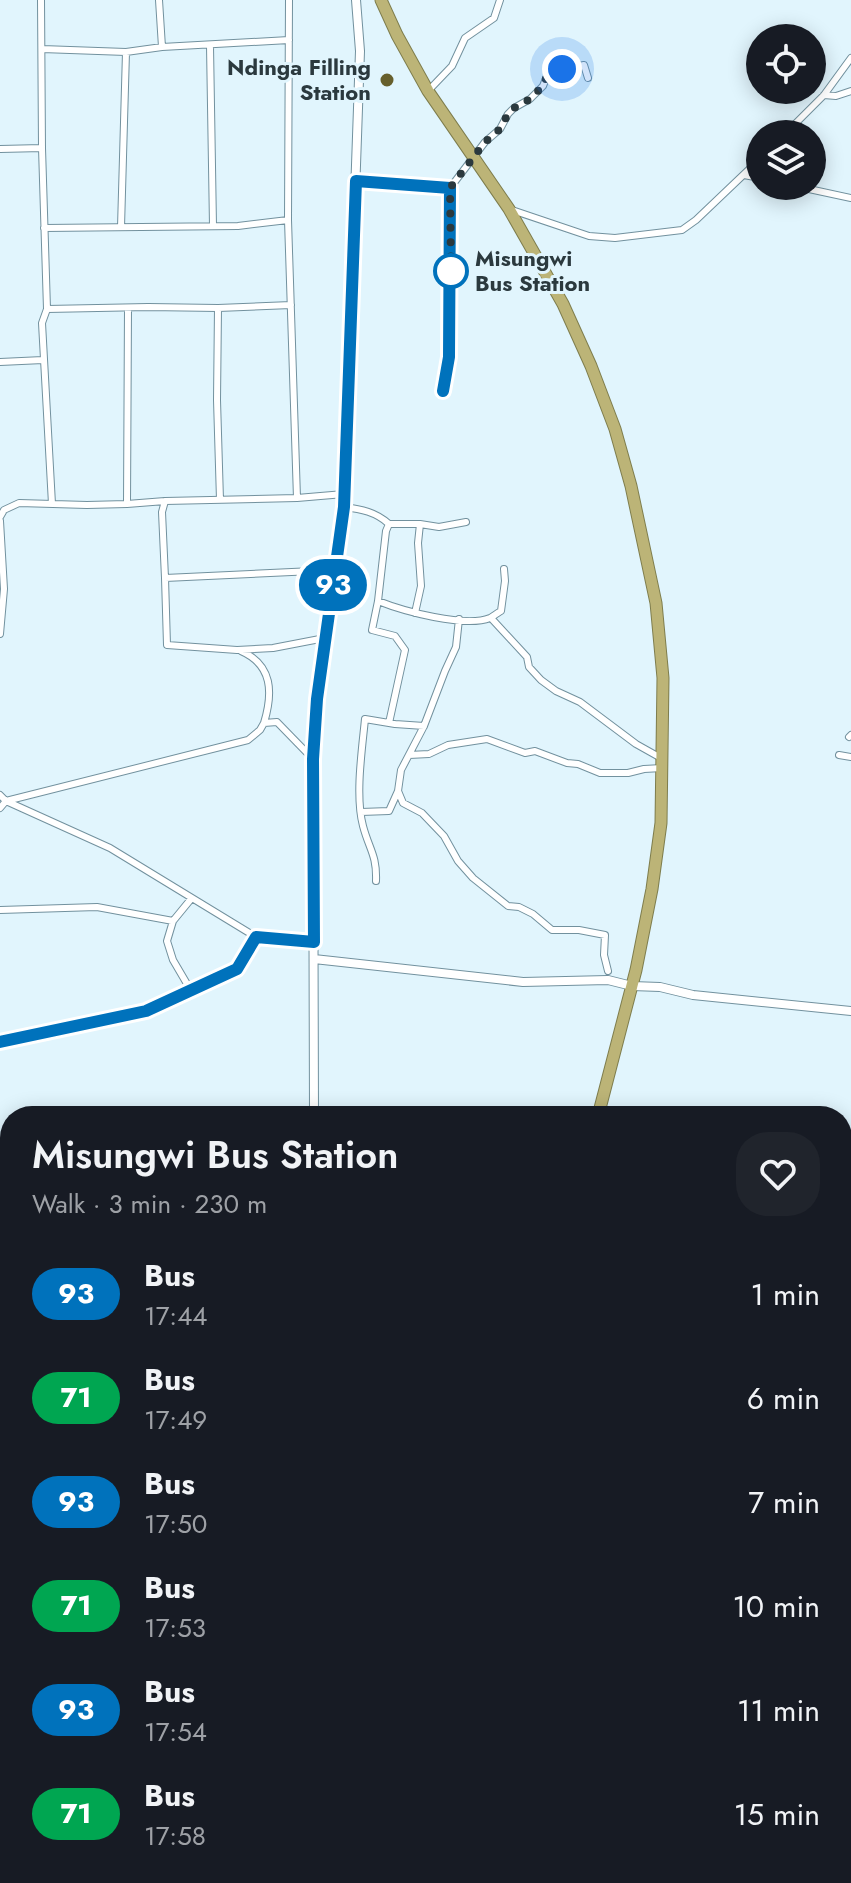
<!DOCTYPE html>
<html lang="en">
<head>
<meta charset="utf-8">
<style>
	:root { --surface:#171b24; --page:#20242c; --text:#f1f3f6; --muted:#9ea1a6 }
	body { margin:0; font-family:Jost,sans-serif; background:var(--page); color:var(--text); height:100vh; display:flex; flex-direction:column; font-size:30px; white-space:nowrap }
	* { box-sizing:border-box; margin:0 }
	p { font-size:26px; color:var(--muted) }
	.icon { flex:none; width:44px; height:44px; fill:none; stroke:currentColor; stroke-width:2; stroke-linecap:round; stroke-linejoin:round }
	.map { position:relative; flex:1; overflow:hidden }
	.drawer { position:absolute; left:0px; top:1106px; width:852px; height:778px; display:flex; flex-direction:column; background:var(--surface); border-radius:32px 32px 0 0; box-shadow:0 4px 20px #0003 }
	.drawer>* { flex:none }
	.badge { padding:0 16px; border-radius:26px; font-size:28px; line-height:52px }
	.tools { position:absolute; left:746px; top:24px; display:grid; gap:16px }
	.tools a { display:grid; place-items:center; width:80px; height:80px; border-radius:50%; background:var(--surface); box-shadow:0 4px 20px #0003; font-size:40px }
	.you { position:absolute; width:40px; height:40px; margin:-20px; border:6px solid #fff; border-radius:50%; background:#1a73e8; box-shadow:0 0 0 12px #1a73e833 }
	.map>.badge { position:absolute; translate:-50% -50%; box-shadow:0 0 0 4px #fff }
	.round { display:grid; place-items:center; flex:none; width:84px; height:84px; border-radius:32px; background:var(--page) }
	.overview { display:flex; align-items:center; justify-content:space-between; height:136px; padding:0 32px }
	h1 { font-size:38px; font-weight:600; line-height:60px }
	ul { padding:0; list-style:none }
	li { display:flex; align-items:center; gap:24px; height:104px; padding:0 32px }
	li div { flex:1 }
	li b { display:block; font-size:30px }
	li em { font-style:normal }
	li .badge { min-width:88px; font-weight:700; text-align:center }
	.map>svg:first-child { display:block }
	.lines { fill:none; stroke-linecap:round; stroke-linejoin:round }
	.stream { stroke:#2db0d8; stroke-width:2 }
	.minor-casing { stroke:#72919e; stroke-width:8 }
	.tertiary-casing { stroke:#72919e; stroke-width:10 }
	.trunk-casing { stroke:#7e7d4d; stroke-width:13 }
	.minor { stroke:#fff; stroke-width:6 }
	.tertiary { stroke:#fff; stroke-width:8 }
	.trunk { stroke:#bcb477; stroke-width:11 }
	.line-casing { stroke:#fff; stroke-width:18 }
	.line { stroke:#0072bc; stroke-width:12 }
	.walk { stroke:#2b393e; stroke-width:8; stroke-dasharray:0 14.4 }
	.poi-dot { fill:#665f2c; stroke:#e1f5fd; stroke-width:3 }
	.stop-dot { fill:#fff; stroke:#0072bc; stroke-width:4 }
	.labels { text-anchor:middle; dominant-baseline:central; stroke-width:6; stroke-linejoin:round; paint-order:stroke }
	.poi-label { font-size:22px; font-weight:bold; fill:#2b393e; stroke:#e1f5fd; text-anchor:end }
	.stop-label { font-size:22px; font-weight:bold; fill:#2b393e; stroke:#e1f5fd; text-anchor:start }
</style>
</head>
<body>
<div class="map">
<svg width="851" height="1883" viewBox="0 0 851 1883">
	<rect width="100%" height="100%" fill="#e1f5fd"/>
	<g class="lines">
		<!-- stream -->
		<path class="stream" d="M0 1791 10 1786"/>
		<!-- minor casing -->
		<g class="minor-casing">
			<path id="minor" d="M41 0 42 148 47 309 42 323 52 504
				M159 0 162 47
				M289 0 288 220 297 498
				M210 46 213 226
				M42 49 126 52 162 47 289 40
				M428 91 452 66 465 38 494 18 500 0
				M824 95 836 96 851 91
				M785 134 824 95 851 58
				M0 149 42 148
				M744 175 760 178
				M356 181 450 188 485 142 500 129 508 114 514 108 530 99 543 86 549 71 584 65 588 78
				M795 186 851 198
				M509 209 589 236 615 238 682 230 696 220 760 159
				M121 227 126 52
				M44 228 238 226 288 220
				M218 308 291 305
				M47 309 148 307 218 308 217 400 220 500
				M0 362 43 360
				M443 391 449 357 450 188
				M165 501 162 512 165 578 335 570
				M127 504 128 308
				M344 507C361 509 376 512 389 524H420L439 527 466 522
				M0 517 4 510 19 503 87 505 127 504 165 501 297 498 344 494
				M0 521 4 589 0 634
				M389 524 386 531 378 601 372 630 395 636 405 650 389 723
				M165 578 167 645 237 650 273 648 325 638
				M378 601C403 611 465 628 490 618 492 617 499 612 501 611L505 581 504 569
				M415 613 421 586 418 543 420 524
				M491 618 527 657 529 667 541 680 556 691 580 702 636 744 661 758
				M241 651C273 665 273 693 264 723
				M849 737 851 735
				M409 755 429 754 448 745 487 739 525 753 535 751 567 763 578 764 600 773H628L644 769 662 768
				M839 755 851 757
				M398 791 403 803 422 813 444 836 458 861 473 878 508 906 519 907 533 914 552 930H579L605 935 604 955 608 971
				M0 795 6 801 0 808
				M6 801 248 740 260 730 264 723 277 722 313 759
				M6 801 110 848 256 937
				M361 812 389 811 398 791 401 770 424 726 445 671 456 647 459 619
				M376 881C377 855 369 849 363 826 355 796 362 750 365 719L395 724 424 726
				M0 910 97 907 173 921 191 899
				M173 921 167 941 173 960 190 989
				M842 1504 851 1495
				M842 1736 844 1735 851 1747
				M0 1846 10 1832
				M480 1874 489 1883"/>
		</g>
		<!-- tertiary casing -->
		<g class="tertiary-casing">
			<path id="tertiary" d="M314 959 523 982 608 980 632 986 660 987 693 995 851 1011
				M0 1042 146 1011 237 969 256 937 314 942
				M314 1116 313 759 317 699 344 507 360 51 356 0
				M326 1874 331 1883"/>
		</g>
		<!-- trunk casing -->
		<g class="trunk-casing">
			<path id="trunk" d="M381 0 397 35 428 91 509 209 563 304 591 366 615 429 631 486 656 603 663 678 661 823 652 889 636 970 598 1116
				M398 1883 400 1874"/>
		</g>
		<!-- minor -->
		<use href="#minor" class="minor"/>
		<!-- tertiary -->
		<use href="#tertiary" class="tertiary"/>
		<!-- trunk -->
		<use href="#trunk" class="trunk"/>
	</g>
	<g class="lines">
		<!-- line casing -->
		<g class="line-casing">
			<path id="line" d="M0 1042 146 1011 237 969 256 937 314 942 313 759 317 699 344 507 356 181 450 188 449 357 443 391"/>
		</g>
		<!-- line -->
		<use href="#line" class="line"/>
		<!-- walk -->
		<path class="walk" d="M451 271 450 188 485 142 500 129 508 114 514 108 530 99 543 86 549 71 562 69"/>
	</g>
	<!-- markers -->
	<circle class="poi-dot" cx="387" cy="80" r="8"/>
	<circle class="stop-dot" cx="451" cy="271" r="16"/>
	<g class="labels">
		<!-- poi labels -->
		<g class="poi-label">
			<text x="371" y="67">Ndinga Filling<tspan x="371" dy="25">Station</tspan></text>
		</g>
		<!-- stop labels -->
		<g class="stop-label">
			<text x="475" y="258">Misungwi<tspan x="475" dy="25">Bus Station</tspan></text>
		</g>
	</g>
</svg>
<div class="tools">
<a><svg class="icon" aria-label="locate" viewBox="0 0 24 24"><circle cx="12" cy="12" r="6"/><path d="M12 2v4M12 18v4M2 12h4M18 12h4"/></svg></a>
<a><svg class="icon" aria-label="layers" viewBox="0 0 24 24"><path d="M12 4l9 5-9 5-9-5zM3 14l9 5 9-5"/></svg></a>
</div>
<div class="you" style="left:562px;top:69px"></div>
<b class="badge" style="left:333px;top:585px;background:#0072bc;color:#fff">93</b>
<section class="drawer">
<div class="overview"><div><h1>Misungwi Bus Station</h1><p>Walk · 3 min · 230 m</p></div><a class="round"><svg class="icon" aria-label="heart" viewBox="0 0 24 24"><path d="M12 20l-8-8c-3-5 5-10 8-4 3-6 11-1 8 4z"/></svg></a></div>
<ul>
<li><span class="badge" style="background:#0072bc;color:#fff">93</span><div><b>Bus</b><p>17:44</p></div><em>1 min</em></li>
<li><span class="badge" style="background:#00a651;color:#fff">71</span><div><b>Bus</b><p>17:49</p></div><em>6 min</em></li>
<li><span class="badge" style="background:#0072bc;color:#fff">93</span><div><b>Bus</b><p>17:50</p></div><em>7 min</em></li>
<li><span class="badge" style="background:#00a651;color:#fff">71</span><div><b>Bus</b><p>17:53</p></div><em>10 min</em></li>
<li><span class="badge" style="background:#0072bc;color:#fff">93</span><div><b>Bus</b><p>17:54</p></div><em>11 min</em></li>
<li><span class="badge" style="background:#00a651;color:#fff">71</span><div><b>Bus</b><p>17:58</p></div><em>15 min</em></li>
</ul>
</section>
</div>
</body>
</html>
